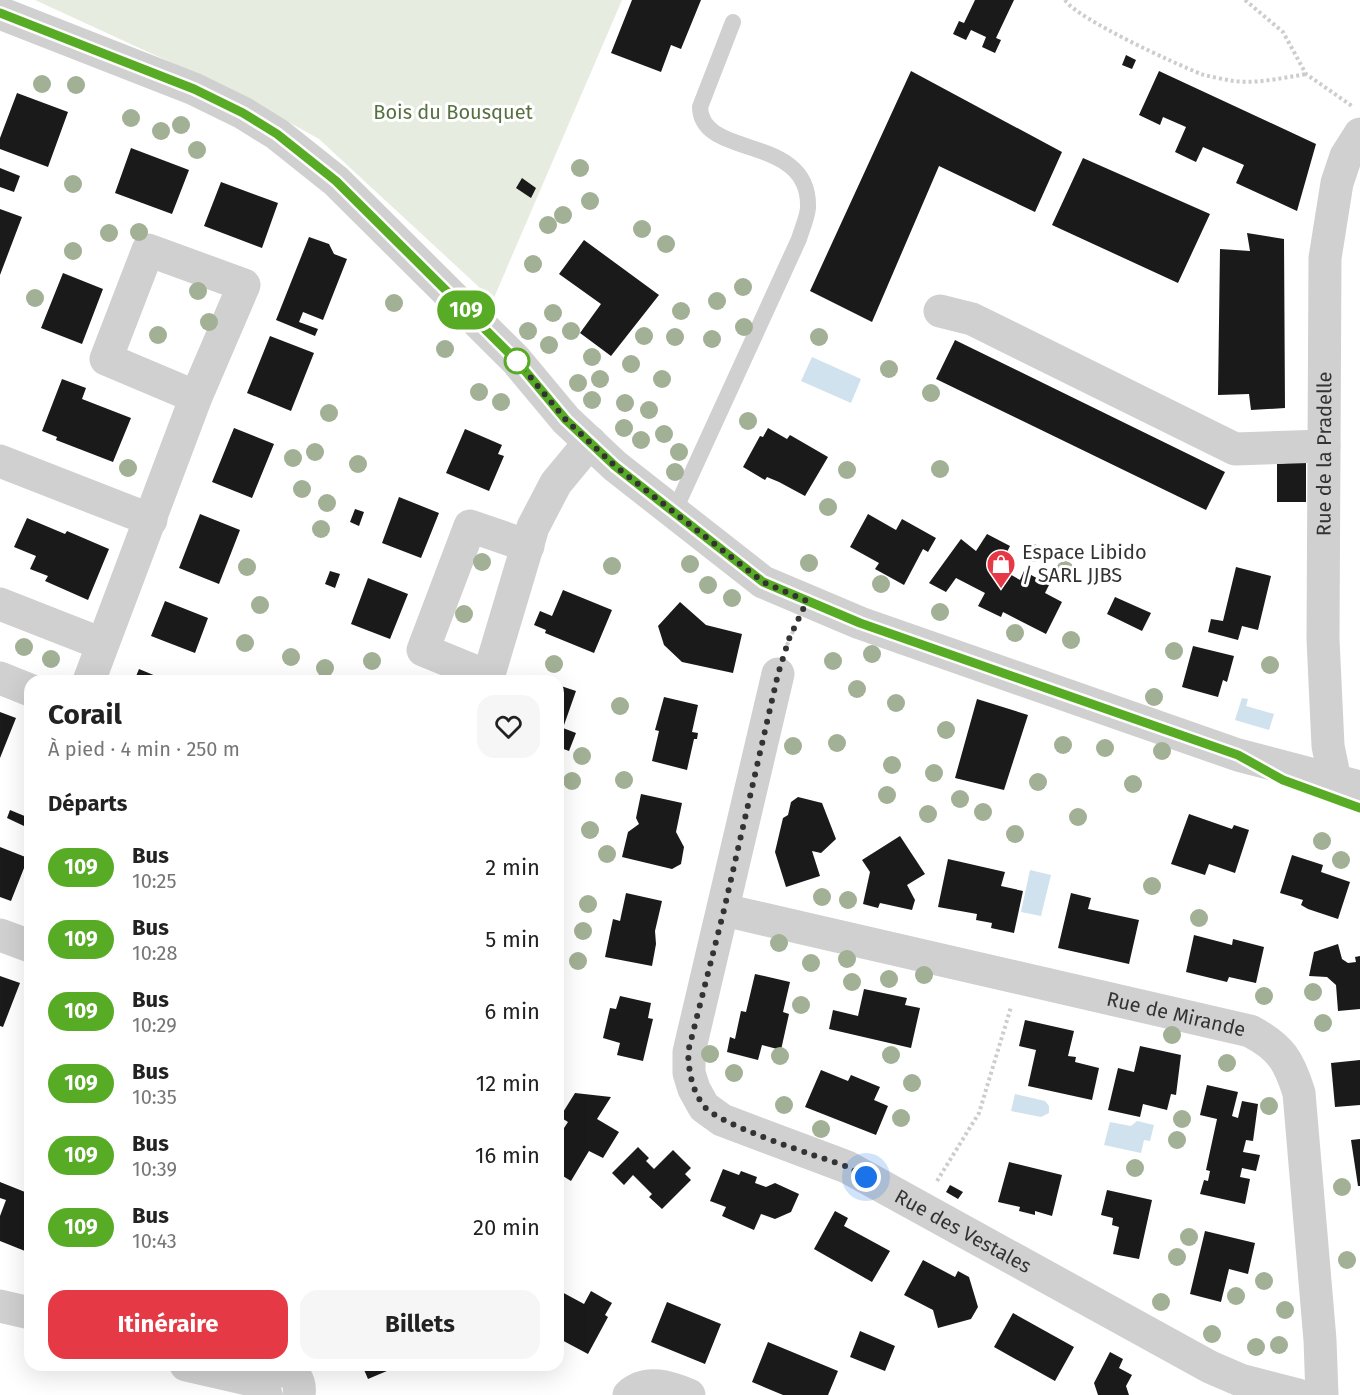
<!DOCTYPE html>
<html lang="fr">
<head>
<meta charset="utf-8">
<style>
	:root { --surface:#fff; --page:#f6f6f6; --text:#222; --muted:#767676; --accent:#e63946 }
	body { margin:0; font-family:"Fira Sans",sans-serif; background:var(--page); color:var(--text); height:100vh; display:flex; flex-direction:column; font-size:22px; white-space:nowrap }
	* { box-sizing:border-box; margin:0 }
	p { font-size:20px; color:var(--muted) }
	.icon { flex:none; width:33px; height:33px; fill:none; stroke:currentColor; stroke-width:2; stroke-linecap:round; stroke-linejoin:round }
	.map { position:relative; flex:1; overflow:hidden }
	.side { position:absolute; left:24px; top:675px; width:540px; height:696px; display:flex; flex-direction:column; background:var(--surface); border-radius:18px; box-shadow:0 6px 24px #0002 }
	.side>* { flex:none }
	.badge { padding:0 12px; border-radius:20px; font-size:21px; line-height:39px }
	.you { position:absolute; width:30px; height:30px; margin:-15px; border:4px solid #fff; border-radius:50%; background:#1a73e8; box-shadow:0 0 0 9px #1a73e833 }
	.map>.badge { position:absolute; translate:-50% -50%; box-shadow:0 0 0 3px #fff }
	h2 { padding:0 24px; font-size:22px; line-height:54px }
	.round { display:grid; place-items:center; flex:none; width:63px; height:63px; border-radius:18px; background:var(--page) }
	.headline { display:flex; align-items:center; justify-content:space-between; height:102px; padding:0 24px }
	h1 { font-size:28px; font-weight:700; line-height:45px }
	.primary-button { display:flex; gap:12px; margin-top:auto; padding:12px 24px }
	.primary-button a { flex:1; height:69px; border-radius:18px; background:var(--accent); color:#fff; font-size:24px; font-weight:700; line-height:69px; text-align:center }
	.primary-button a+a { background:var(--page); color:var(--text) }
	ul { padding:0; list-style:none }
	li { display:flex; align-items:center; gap:18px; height:72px; padding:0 24px }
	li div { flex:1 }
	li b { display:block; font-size:22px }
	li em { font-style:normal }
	li .badge { min-width:66px; font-weight:700; text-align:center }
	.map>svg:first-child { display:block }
	.green { fill:#e6ecdf }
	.water { fill:#cfe2ee }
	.building { fill:#1a1a1a }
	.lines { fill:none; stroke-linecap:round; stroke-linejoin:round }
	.path { stroke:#cdcdcd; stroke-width:4; stroke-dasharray:3 3; stroke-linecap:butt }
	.service { stroke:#d0d0d0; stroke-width:16 }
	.minor { stroke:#d0d0d0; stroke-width:33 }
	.tertiary { stroke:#d0d0d0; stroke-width:33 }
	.tree { fill:#a2b095 }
	.line-casing { stroke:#fff; stroke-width:14 }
	.line { stroke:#58ac25; stroke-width:9 }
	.walk { stroke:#333; stroke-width:6; stroke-dasharray:0 10.8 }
	.stop-dot { fill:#fff; stroke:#58ac25; stroke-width:3 }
	.labels { text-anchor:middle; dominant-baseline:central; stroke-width:6; stroke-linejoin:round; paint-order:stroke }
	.park-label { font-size:20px; fill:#56703f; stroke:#fff }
	.street-label { font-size:20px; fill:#333; stroke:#fff }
	.poi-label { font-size:20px; fill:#333; stroke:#fff; text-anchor:start }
</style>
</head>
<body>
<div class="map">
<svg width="1360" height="1395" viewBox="0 0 1360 1395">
	<rect width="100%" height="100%" fill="#fff"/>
	<!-- green -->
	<path class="green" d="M35 0H622L493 300 319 139 235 92Z"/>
	<!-- water -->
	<path class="water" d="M812 357 861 379 851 403 801 381Z
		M1242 698 1248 699 1246 706 1274 714 1269 730 1235 720Z
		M1030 870 1051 875 1041 916 1021 912Z
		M1015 1094 1045 1101 1049 1106V1113L1041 1117 1011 1111Z
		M1137 1121 1154 1125 1150 1141 1144 1140 1141 1153 1104 1145 1110 1122 1131 1126Z"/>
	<!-- building -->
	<path class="building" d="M632 0H701L681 49 671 45 661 72 611 53Z
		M975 0H1014L996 38 1001 40 995 53 982 47 986 37 971 30 966 40 953 34 959 21 964 23Z
		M1126 55 1136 60 1132 69 1122 65Z
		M911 71 1062 152 1035 212 939 166 872 322 810 291Z
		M1159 71 1316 144 1297 211 1236 183 1244 165 1203 147 1196 162 1175 152 1186 127 1163 117 1160 125 1139 115Z
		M17 93 68 112 48 167 0 149V138Z
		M131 148 189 170 172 214 115 193Z
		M1083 158 1210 214 1178 283 1052 225Z
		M0 168 20 176 14 192 0 187Z
		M522 178 536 188 531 198 516 188Z
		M221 182 278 203 262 248 204 226Z
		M0 209 22 217 0 275Z
		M1247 233 1284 239 1285 408 1251 410 1249 394 1218 395 1220 249 1250 251Z
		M309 237 329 244 334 254 347 259 323 320 303 312 299 322 318 329 315 336 276 320Z
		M584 240 659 295 611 356 580 333 601 304 559 274Z
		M63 273 103 289 82 344 41 328Z
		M270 336 314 353 291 411 247 393Z
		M955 340 1225 472 1206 510 936 379Z
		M62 379 86 388 82 399 131 418 113 462 56 440 57 437 42 431Z
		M234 428 274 444 252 498 212 482Z
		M768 428 787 439 790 435 828 457 805 496 779 482 767 477 765 480 743 467 760 436 763 437Z
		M465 429 502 445 498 454 504 456 489 491 446 473Z
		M1306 461V502H1277V464Z
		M399 497 439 513 421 558 382 543Z
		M355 509 364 512 359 526 350 522Z
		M200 514 240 530 219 584 179 568Z
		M868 514 896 530 902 519 936 538 928 552 923 549 904 585 875 569 879 563 850 547Z
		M27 518 65 534 67 531 109 549 88 600 45 581 48 576 30 569 36 556 14 547Z
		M987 534 1010 546 999 568 1020 580 1024 571 1049 585 1045 593 1062 602 1046 634 1003 612 1001 617 978 606 985 593 956 578 946 592 929 583 961 539 976 551Z
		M1236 567 1271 576 1258 630 1242 626 1238 640 1208 632 1211 619 1223 621Z
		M330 571 340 574 335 588 325 584Z
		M368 578 408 594 390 639 351 624Z
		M563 590 612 610 594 653 545 633 546 630 534 625 540 611 552 616Z
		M1115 597 1151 613 1142 631 1107 614Z
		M165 601 208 618 195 653 151 636Z
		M680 602 706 625 742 634 733 673 682 662 664 645 658 626Z
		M1193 646 1234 656 1227 682 1223 680 1218 697 1182 687Z
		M139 669 168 681H134Z
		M558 685 576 691 563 728 576 733 569 751 558 747Z
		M664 697 698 705 692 732 698 733 697 739H694L687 770 652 761 659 731 655 730Z
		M977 699 1028 715 1004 790 955 778Z
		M0 712 16 718 0 758Z
		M641 794 682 803 676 832 684 847 681 864 672 869 622 857 628 832 639 824 636 818Z
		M798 797 822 803 836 839 821 853 812 851 820 876 786 887 775 852 783 818 788 815 791 802Z
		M10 810 27 817 24 826 7 818Z
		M1189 814 1232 829 1234 825 1249 830 1235 873 1209 864 1205 875 1171 864Z
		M900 836 925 874 907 885 915 900 912 910 880 903 878 908 863 904 870 872 862 860Z
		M0 847 28 858 11 901 0 897Z
		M1292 855 1323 865 1321 872 1350 882 1338 919 1308 909 1301 905 1303 900 1280 893Z
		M948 859 1005 872 1001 886 1023 891 1014 933 991 928 992 923 976 920 977 914 938 907Z
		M626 893 662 901 655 931 656 944 652 966 605 957 613 919 620 921Z
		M1071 893 1091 898 1088 909 1139 920 1129 964 1058 948Z
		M1194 935 1232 945 1233 939 1264 947 1256 983 1229 977 1227 982 1186 972Z
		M1338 944 1342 959 1348 963 1356 962 1355 957 1360 956V1009L1338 1011 1336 985 1327 977 1309 976 1314 952Z
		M755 974 790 982 783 1012 789 1014 781 1050 762 1045 758 1060 727 1052 730 1037 735 1039 741 1011 746 1012Z
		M0 976 20 983 3 1027 0 1026Z
		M864 989 907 998 905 1005 920 1008 911 1048 829 1029 833 1010 858 1016Z
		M620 996 651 1003 648 1018 653 1019 643 1061 617 1055 620 1043 603 1038 610 1008 616 1009Z
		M1025 1020 1074 1031 1068 1056 1076 1057 1075 1062 1099 1068 1092 1100 1028 1086 1036 1050 1019 1046Z
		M1140 1046 1181 1055 1176 1095 1171 1094 1167 1110 1143 1104 1140 1117 1108 1110 1118 1068 1134 1072Z
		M1360 1060V1105L1335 1107 1331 1063Z
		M821 1070 848 1081 851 1075 880 1087 874 1100 888 1106 876 1135 805 1107Z
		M1207 1085 1238 1092 1232 1116 1238 1118 1242 1101 1258 1104 1253 1141 1246 1140 1243 1152 1260 1155 1256 1171 1242 1168 1240 1177 1250 1179 1245 1204 1200 1194 1204 1180 1208 1181 1210 1171 1206 1170 1217 1119 1200 1115Z
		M575 1093 611 1097 597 1119 619 1132 603 1158 589 1151 571 1181 558 1173V1137L568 1122 560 1117Z
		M1360 1139V1186H1358L1351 1140Z
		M638 1147 649 1158 646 1161 654 1169 673 1150 691 1168 685 1174 691 1180 662 1209 649 1197 652 1194 633 1175 624 1185 612 1173Z
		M1009 1162 1062 1175 1052 1216 1035 1211V1215L1019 1211 1020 1207 998 1202Z
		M723 1169 739 1175 741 1171 757 1177 755 1183 766 1187 775 1183 799 1194 791 1212 775 1219 761 1214 754 1230 722 1216 726 1207 710 1201Z
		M0 1182 30 1194V1253L0 1241V1216L6 1200 0 1198Z
		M950 1185 963 1192 958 1199 946 1192Z
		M1107 1190 1152 1200 1139 1259 1113 1254 1119 1227 1112 1225 1113 1218 1101 1215Z
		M835 1211 848 1218 844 1226 890 1251 872 1282 814 1249Z
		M1205 1231 1255 1243 1248 1274 1229 1269 1221 1302 1190 1294Z
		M923 1260 955 1277 958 1271 969 1277 978 1307 971 1319 938 1328 933 1310 904 1295Z
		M560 1291 584 1304 591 1291 612 1303 605 1315 608 1317 588 1354 558 1338Z
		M667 1302 721 1324 705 1364 651 1342Z
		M1013 1313 1074 1347 1055 1381 994 1347Z
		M860 1331 895 1346 885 1371 850 1357Z
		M768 1342 838 1371 828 1395H783L752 1382Z
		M1110 1352 1123 1359 1119 1368 1132 1375 1126 1386 1129 1395H1098L1094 1383Z
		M362 1365H401L368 1379Z"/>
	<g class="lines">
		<!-- path -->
		<path class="path" d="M1065 0C1077 19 1176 64 1201 74 1211 77 1223 79 1233 81 1257 84 1282 78 1306 74
			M1245 0 1283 32 1306 74 1352 106
			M787 645 795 627
			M937 1181 979 1113 1011 1007"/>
		<!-- service -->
		<path class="service" d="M674 512 799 239C802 229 807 218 808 208 811 133 701 160 700 107L733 22"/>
		<!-- minor -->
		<g class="minor">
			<path d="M940 311 972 319 1235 449 1324 446"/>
			<path d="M0 461 151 520"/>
			<path d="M0 604 102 644"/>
			<path id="s1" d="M778 674 689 1052V1073L694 1089 704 1107 722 1120 847 1167 1210 1367 1240 1380 1298 1395"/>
			<path d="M489 677 423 650 470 526 528 546"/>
			<path d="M0 678 30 690"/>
			<path d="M89 681 196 397 244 285 148 250 106 359 196 397"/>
			<path d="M487 681 533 527 556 483 590 442"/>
			<path id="s2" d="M1335 780 1328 746 1323 639 1325 258 1337 183 1346 156 1360 134"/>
			<path id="s3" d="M724 910 1250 1031C1281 1047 1289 1061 1299 1093L1320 1340 1322 1395"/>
			<path d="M0 935 30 946"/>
			<path d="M0 1306 30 1313"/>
			<path d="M186 1365 265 1383"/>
			<path d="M266 1395C262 1382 268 1374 281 1370 295 1372 301 1381 299 1395"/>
			<path d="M629 1395C647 1379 669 1387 689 1395"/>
		</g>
		<!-- tertiary -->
		<path class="tertiary" d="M0 13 194 89 243 113 277 134 336 181 516 360 566 420 615 466 763 582 860 623 1238 755 1360 787"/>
	</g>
	<!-- trees -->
	<g class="tree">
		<circle cx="42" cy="84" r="9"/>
		<circle cx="76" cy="85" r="9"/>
		<circle cx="131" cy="118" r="9"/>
		<circle cx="181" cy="125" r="9"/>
		<circle cx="161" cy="131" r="9"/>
		<circle cx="197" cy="150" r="9"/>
		<circle cx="580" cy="168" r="9"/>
		<circle cx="73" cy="184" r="9"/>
		<circle cx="590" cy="201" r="9"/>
		<circle cx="563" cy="215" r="9"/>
		<circle cx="548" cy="225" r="9"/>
		<circle cx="642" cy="229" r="9"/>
		<circle cx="139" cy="232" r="9"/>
		<circle cx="109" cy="233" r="9"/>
		<circle cx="666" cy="244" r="9"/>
		<circle cx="73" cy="251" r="9"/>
		<circle cx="533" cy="264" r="9"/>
		<circle cx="743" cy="287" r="9"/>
		<circle cx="198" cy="291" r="9"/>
		<circle cx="35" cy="298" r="9"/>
		<circle cx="717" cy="301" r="9"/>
		<circle cx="394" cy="303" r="9"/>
		<circle cx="681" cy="311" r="9"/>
		<circle cx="553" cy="313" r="9"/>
		<circle cx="209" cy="322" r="9"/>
		<circle cx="744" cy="327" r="9"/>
		<circle cx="528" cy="331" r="9"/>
		<circle cx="571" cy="331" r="9"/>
		<circle cx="158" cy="335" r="9"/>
		<circle cx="644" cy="336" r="9"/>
		<circle cx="675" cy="337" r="9"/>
		<circle cx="819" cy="337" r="9"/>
		<circle cx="712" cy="339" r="9"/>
		<circle cx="549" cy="345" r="9"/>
		<circle cx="445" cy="349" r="9"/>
		<circle cx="592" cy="357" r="9"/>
		<circle cx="631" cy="364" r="9"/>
		<circle cx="889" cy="369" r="9"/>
		<circle cx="600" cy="379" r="9"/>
		<circle cx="662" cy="379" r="9"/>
		<circle cx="578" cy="383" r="9"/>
		<circle cx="479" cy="392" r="9"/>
		<circle cx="931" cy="393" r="9"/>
		<circle cx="592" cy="400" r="9"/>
		<circle cx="501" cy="402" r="9"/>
		<circle cx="625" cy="403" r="9"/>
		<circle cx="649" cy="410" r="9"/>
		<circle cx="329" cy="413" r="9"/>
		<circle cx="748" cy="421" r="9"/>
		<circle cx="624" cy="428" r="9"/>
		<circle cx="664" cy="434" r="9"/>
		<circle cx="641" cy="440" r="9"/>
		<circle cx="315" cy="452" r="9"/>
		<circle cx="679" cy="452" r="9"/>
		<circle cx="293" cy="458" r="9"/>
		<circle cx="358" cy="464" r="9"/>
		<circle cx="128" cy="468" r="9"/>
		<circle cx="940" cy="469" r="9"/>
		<circle cx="847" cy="470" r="9"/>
		<circle cx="675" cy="472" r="9"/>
		<circle cx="302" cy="489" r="9"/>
		<circle cx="327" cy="503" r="9"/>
		<circle cx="828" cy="507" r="9"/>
		<circle cx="321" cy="529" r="9"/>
		<circle cx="1033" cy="553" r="9"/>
		<circle cx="482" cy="562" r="9"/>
		<circle cx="809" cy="563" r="9"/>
		<circle cx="690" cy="564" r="9"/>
		<circle cx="612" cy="566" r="9"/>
		<circle cx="247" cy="567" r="9"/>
		<circle cx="1065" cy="570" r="9"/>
		<circle cx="881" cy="584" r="9"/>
		<circle cx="708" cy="585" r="9"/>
		<circle cx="732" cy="598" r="9"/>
		<circle cx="260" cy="605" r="9"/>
		<circle cx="940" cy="612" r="9"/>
		<circle cx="464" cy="614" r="9"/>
		<circle cx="1015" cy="633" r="9"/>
		<circle cx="1071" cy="640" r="9"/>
		<circle cx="245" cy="643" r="9"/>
		<circle cx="24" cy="647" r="9"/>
		<circle cx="1174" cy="651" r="9"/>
		<circle cx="872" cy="654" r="9"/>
		<circle cx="291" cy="657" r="9"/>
		<circle cx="51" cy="659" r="9"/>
		<circle cx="372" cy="661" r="9"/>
		<circle cx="833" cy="661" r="9"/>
		<circle cx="554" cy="664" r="9"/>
		<circle cx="1270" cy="665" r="9"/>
		<circle cx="325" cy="668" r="9"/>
		<circle cx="857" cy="689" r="9"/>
		<circle cx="1154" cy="697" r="9"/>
		<circle cx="896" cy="703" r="9"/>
		<circle cx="620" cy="706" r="9"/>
		<circle cx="946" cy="730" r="9"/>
		<circle cx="837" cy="743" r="9"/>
		<circle cx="1063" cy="745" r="9"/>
		<circle cx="793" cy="746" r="9"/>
		<circle cx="1105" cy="748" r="9"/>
		<circle cx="1162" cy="751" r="9"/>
		<circle cx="582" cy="756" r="9"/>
		<circle cx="892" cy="765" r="9"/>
		<circle cx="934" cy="773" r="9"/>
		<circle cx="624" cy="780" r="9"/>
		<circle cx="572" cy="781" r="9"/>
		<circle cx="1038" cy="782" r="9"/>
		<circle cx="1133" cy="784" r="9"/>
		<circle cx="887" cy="795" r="9"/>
		<circle cx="960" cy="799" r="9"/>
		<circle cx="983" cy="812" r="9"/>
		<circle cx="928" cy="814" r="9"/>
		<circle cx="1078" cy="817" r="9"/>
		<circle cx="590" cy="830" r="9"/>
		<circle cx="1015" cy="834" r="9"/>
		<circle cx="1322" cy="841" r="9"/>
		<circle cx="607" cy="854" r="9"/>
		<circle cx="1341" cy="860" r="9"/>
		<circle cx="1152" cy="886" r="9"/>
		<circle cx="822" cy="897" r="9"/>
		<circle cx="848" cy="900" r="9"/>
		<circle cx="588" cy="904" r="9"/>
		<circle cx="1199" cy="918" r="9"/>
		<circle cx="583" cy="931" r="9"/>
		<circle cx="779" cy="943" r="9"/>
		<circle cx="847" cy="959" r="9"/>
		<circle cx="578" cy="961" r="9"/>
		<circle cx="811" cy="963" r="9"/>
		<circle cx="924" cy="975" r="9"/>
		<circle cx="889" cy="979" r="9"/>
		<circle cx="852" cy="982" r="9"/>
		<circle cx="1313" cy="992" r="9"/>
		<circle cx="1264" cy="996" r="9"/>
		<circle cx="801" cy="1005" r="9"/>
		<circle cx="1323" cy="1023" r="9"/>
		<circle cx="1172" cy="1035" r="9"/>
		<circle cx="710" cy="1054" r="9"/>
		<circle cx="891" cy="1055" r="9"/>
		<circle cx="780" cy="1056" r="9"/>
		<circle cx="1227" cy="1063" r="9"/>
		<circle cx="734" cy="1073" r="9"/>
		<circle cx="912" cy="1083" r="9"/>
		<circle cx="784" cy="1105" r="9"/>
		<circle cx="1269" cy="1106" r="9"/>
		<circle cx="901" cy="1118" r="9"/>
		<circle cx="1182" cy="1119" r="9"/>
		<circle cx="821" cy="1129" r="9"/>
		<circle cx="1177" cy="1140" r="9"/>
		<circle cx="1135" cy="1168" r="9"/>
		<circle cx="1342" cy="1187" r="9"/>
		<circle cx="1189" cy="1237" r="9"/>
		<circle cx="1177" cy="1257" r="9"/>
		<circle cx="1347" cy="1260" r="9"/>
		<circle cx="1264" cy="1281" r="9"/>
		<circle cx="1236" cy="1296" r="9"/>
		<circle cx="1161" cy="1302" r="9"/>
		<circle cx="1285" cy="1310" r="9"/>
		<circle cx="1212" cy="1334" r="9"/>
		<circle cx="1279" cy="1345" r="9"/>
		<circle cx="1256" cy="1347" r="9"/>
	</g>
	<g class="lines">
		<!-- line casing -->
		<g class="line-casing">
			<path id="line" d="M0 13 194 89 243 113 277 134 336 181 516 360 566 420 615 466 763 582 860 623 1238 755 1283 780 1360 808"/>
		</g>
		<!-- line -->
		<use href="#line" class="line"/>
		<!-- walk -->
		<path class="walk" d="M517 361 566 420 615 466 763 582 807 601 789 639 778 674 724 910 688 1052C689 1071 691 1088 703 1105 719 1126 818 1156 848 1167L866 1177"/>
	</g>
	<!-- icons -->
	<defs>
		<g id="shop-pin" transform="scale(1.5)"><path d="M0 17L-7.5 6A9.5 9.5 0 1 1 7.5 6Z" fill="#e63946" stroke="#fff"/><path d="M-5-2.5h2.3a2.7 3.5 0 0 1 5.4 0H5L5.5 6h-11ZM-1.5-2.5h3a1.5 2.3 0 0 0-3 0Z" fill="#fff"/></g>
	</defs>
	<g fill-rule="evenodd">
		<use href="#shop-pin" x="1001" y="564"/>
	</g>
	<!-- markers -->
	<circle class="stop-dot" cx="517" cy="361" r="12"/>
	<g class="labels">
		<!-- park labels -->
		<g class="park-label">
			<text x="453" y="112">Bois du Bousquet</text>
		</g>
		<!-- street labels -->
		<g class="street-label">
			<text stroke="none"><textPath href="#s2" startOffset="327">Rue de la Pradelle</textPath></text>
			<text stroke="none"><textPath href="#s3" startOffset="464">Rue de Mirande</textPath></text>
			<text stroke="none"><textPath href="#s1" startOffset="735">Rue des Vestales</textPath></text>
		</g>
		<!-- poi labels -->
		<g class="poi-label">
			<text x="1022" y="552">Espace Libido<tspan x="1022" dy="23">/ SARL JJBS</tspan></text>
		</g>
	</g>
</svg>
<div class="you" style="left:866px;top:1177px"></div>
<b class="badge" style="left:466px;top:310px;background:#58ac25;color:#fff">109</b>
<section class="side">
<div class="headline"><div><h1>Corail</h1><p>À pied · 4 min · 250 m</p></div><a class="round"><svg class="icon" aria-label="heart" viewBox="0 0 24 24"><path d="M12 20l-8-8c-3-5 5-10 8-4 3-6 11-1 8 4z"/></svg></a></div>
<h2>Départs</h2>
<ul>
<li><span class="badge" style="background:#58ac25;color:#fff">109</span><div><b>Bus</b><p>10:25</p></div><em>2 min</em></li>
<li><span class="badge" style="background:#58ac25;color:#fff">109</span><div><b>Bus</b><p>10:28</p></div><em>5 min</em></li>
<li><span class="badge" style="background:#58ac25;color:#fff">109</span><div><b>Bus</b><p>10:29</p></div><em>6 min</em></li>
<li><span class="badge" style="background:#58ac25;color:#fff">109</span><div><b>Bus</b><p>10:35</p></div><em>12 min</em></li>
<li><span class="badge" style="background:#58ac25;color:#fff">109</span><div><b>Bus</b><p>10:39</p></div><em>16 min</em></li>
<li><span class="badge" style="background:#58ac25;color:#fff">109</span><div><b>Bus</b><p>10:43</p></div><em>20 min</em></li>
</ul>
<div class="primary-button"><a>Itinéraire</a><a>Billets</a></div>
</section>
</div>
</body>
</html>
